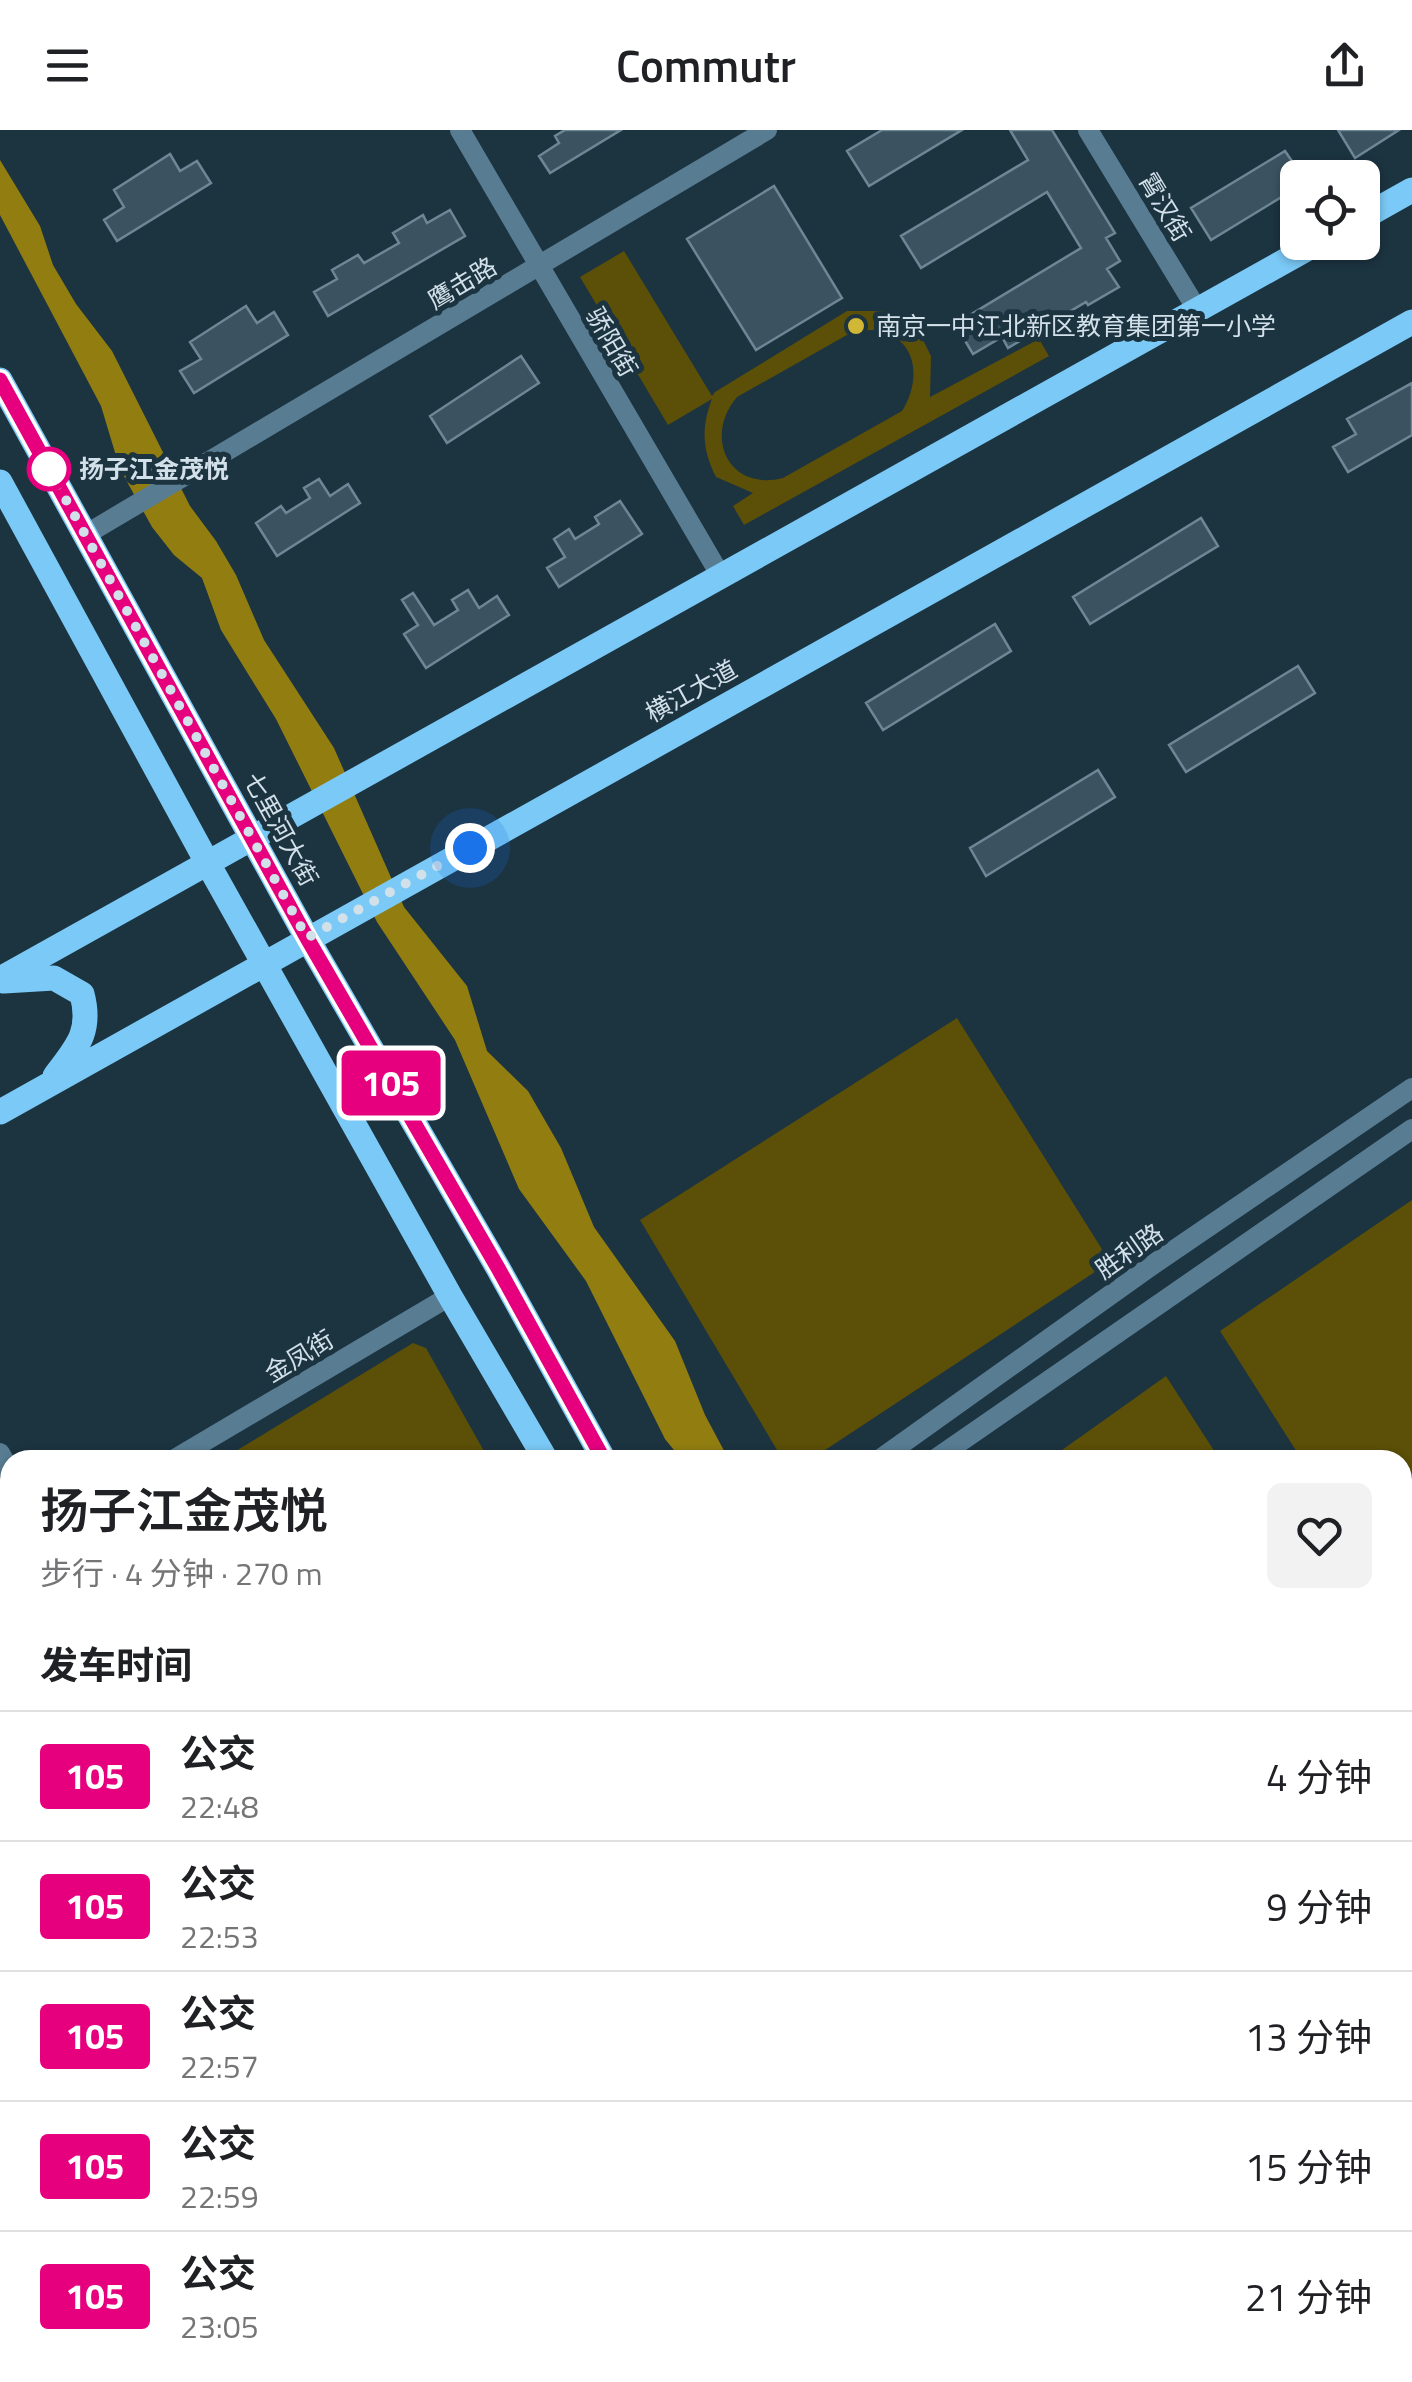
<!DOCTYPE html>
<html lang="zh">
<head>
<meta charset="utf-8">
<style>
	:root { --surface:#fff; --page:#f2f2f2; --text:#202124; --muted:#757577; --line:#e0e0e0 }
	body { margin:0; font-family:"Titillium Web","Noto Sans SC",sans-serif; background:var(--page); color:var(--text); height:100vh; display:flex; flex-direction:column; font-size:38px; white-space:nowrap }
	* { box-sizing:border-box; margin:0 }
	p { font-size:32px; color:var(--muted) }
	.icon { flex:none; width:55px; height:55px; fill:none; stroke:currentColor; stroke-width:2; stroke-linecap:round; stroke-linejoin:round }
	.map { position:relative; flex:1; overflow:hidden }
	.drawer { position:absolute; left:0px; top:1320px; width:1412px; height:932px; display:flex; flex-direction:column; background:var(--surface); border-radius:30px 30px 0 0; box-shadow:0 2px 8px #0004 }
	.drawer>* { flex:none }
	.badge { padding:0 20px; border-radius:8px; font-size:35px; line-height:65px }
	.buttons { position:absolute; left:1280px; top:30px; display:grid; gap:20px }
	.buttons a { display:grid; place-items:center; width:100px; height:100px; border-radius:15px; background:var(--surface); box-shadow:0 2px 8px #0004; font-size:50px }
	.you { position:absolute; width:50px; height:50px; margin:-25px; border:8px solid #fff; border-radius:50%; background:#1a73e8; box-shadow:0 0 0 15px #1a73e833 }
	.map>.badge { position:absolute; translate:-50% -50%; box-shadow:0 0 0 5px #fff }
	h2 { padding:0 40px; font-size:38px; line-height:90px }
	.round { display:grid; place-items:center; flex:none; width:105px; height:105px; border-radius:15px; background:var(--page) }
	.overview { display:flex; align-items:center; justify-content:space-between; height:170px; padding:0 40px }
	h1 { font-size:48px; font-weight:600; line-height:75px }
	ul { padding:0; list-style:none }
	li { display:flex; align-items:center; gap:30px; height:130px; padding:0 40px; border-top:2px solid var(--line) }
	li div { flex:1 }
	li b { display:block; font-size:38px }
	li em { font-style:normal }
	li .badge { min-width:110px; font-weight:700; text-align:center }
	header { display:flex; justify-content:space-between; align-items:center; height:130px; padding:0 40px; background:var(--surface); font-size:45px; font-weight:600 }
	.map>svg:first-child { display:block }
	.green { fill:#5c4f07; fill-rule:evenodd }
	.water { fill:#927e10 }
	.building { fill:#3b5361; stroke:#6d8796; stroke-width:2.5 }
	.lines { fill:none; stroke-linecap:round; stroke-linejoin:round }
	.path { stroke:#6a7d89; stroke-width:4; stroke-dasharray:8 5; stroke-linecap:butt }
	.minor { stroke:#587d93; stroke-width:20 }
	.major { stroke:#7ac9f6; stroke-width:25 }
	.line-casing { stroke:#fff; stroke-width:22 }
	.line { stroke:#e6007e; stroke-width:15 }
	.walk { stroke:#d2e0e9; stroke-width:10; stroke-dasharray:0 18 }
	.poi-dot { fill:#d1b736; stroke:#1c3340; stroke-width:4 }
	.stop-dot { fill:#fff; stroke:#e6007e; stroke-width:5 }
	.labels { text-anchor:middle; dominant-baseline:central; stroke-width:10; stroke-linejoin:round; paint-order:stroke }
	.street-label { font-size:25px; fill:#d2e0e9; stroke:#1c3340 }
	.poi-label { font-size:25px; fill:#d2e0e9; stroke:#1c3340; text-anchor:start }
	.stop-label { font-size:25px; font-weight:bold; fill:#d2e0e9; stroke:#1c3340; text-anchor:start }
</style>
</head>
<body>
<header><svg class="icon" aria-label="menu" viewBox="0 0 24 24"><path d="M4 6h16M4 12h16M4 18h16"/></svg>Commutr<svg class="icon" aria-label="share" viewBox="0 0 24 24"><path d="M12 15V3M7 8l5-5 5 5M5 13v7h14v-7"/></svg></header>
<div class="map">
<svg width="1412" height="2252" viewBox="0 0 1412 2252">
	<rect width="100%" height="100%" fill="#1c3340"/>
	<!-- green -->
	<path class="green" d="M624 121 712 266 715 262 847 181H882L904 191 921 206 931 226 930 267 1039 209 1049 226 744 395 733 376 753 363 716 347C702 319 701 298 712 269L668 295 580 147ZM854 201C862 201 872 199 879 201 920 210 920 253 902 281L783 348C729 362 703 307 737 267Z
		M957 888 1110 1132 810 1330H783L640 1090Z
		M1412 1070V1502L1403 1487 1402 1330H1302L1220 1201Z
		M413 1213 426 1218 489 1330H221Z
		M1166 1246 1220 1330H1048Z
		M1412 1955V2252H871L885 2242H1402V1959Z
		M0 2061 10 2069V2242L137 2243 140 2252H0Z
		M310 2243H423L429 2252H296Z"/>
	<!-- water -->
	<path class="water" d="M0 30 40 96 53 135 76 174 112 221 190 376 216 411 236 445 264 510 334 618 404 777 467 856 487 921 528 961 561 1018 594 1097 675 1211 705 1285 729 1330H682L665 1309 586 1151 519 1059 455 910 377 792 276 589 221 500 202 448 174 425 152 397 120 339 101 276 0 85Z
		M1412 2019V2252H982L998 2242H1402V2023Z"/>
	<!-- building -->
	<path class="building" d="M565 0H621L550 43 539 26 559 13 555 6Z
		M882 0H962L869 56 847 21Z
		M1010 0H1052L1115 103 1106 108 1120 131 1107 139 1119 157 1088 175 1086 172 1008 218 1002 207 973 224 955 194 1081 118 1047 62 921 138 901 106 1028 30Z
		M1338 0H1399L1355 28Z
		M1285 21 1298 40V57L1211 110 1191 78Z
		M170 24 180 41 197 31 211 53 117 111 104 90 124 77 114 60Z
		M774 56 842 168 756 220 687 109Z
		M450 80 465 106 328 186 314 162 337 149 332 140 358 125 364 133 399 113 393 103 423 85 427 93Z
		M246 176 257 193 274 182 288 205 194 263 180 241 201 229 190 212Z
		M521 226 539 253 447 313 430 286Z
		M1412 253V305L1348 342 1333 317 1356 304 1347 289Z
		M319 349 330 366 348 354 360 373 277 426 256 393 281 376 286 383 310 368 304 358Z
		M620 371 642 404 559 457 547 438 565 427 554 409 569 399 575 409 599 394 595 387Z
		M1201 388 1218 416 1090 494 1073 467Z
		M468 460 479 478 497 466 509 485 426 538 404 504 418 495 402 470 413 463 434 495 458 480 452 470Z
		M995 494 1011 521 883 600 866 573Z
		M1298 536 1315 563 1186 642 1169 615Z
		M1098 640 1115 667 986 746 970 718Z"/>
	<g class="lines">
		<!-- path -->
		<path class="path" d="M0 2224H10
			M97 2242 100 2252"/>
		<!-- minor -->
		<path class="minor" d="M460 0 722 448
			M1088 0 1198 181
			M85 405 767 0
			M0 1323 10 1341
			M173 1330 450 1166
			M879 1330 1148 1138 1412 958
			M934 1330 1412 999
			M0 1433 10 1427
			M0 1934 10 1927
			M0 1976 10 1969
			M0 2023 10 2034
			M160 2242 164 2252
			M550 2242 556 2252"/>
		<!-- major -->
		<path class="major" d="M1362 88 1412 60
			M0 250 307 808 498 1138 604 1330
			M0 352 207 732 450 1166 546 1330
			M0 849 1319 112
			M4 851 54 848 82 864C92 902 77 917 55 946
			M0 982 1412 192
			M1402 1869 1412 1864
			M1402 1916 1412 1911
			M715 2252 727 2242
			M795 2252 807 2242"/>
	</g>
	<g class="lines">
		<!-- line casing -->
		<g class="line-casing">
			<path id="line" d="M0 250 307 808 498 1138 604 1330"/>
		</g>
		<!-- line -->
		<use href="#line" class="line"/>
		<!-- walk -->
		<path class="walk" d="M49 339 307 808 470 718"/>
	</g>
	<!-- markers -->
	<circle class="poi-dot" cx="856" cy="196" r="10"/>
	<circle class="stop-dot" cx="49" cy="339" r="20"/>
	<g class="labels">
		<!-- street labels -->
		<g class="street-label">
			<text transform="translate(1165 77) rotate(59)">霄汉街</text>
			<text transform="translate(462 153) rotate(-31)">鹰击路</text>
			<text transform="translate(612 212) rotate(60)">骄阳街</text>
			<text transform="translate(691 561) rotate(-29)">横江大道</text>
			<text transform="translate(281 699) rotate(61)">七里河大街</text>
			<text transform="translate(1129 1121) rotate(-35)">胜利路</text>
			<text transform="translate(299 1226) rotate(-31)">金凤街</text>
		</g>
		<!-- poi labels -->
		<g class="poi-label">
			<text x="876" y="196">南京一中江北新区教育集团第一小学</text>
		</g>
		<!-- stop labels -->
		<g class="stop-label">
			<text x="79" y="339">扬子江金茂悦</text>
		</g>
	</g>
</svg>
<div class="buttons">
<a><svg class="icon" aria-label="locate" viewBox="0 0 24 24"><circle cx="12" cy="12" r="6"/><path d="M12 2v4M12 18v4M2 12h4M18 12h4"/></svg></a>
</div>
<div class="you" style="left:470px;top:718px"></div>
<b class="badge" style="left:391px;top:953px;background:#e6007e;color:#fff">105</b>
<section class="drawer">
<div class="overview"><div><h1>扬子江金茂悦</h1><p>步行 · 4 分钟 · 270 m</p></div><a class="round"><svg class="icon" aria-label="heart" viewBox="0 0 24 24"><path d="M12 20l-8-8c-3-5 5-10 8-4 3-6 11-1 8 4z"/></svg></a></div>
<h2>发车时间</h2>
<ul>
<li><span class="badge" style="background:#e6007e;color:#fff">105</span><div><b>公交</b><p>22:48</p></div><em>4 分钟</em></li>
<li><span class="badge" style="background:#e6007e;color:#fff">105</span><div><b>公交</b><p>22:53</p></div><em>9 分钟</em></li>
<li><span class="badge" style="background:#e6007e;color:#fff">105</span><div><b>公交</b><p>22:57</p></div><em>13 分钟</em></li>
<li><span class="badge" style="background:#e6007e;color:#fff">105</span><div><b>公交</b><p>22:59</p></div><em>15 分钟</em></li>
<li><span class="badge" style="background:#e6007e;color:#fff">105</span><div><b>公交</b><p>23:05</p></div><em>21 分钟</em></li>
</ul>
</section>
</div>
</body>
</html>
